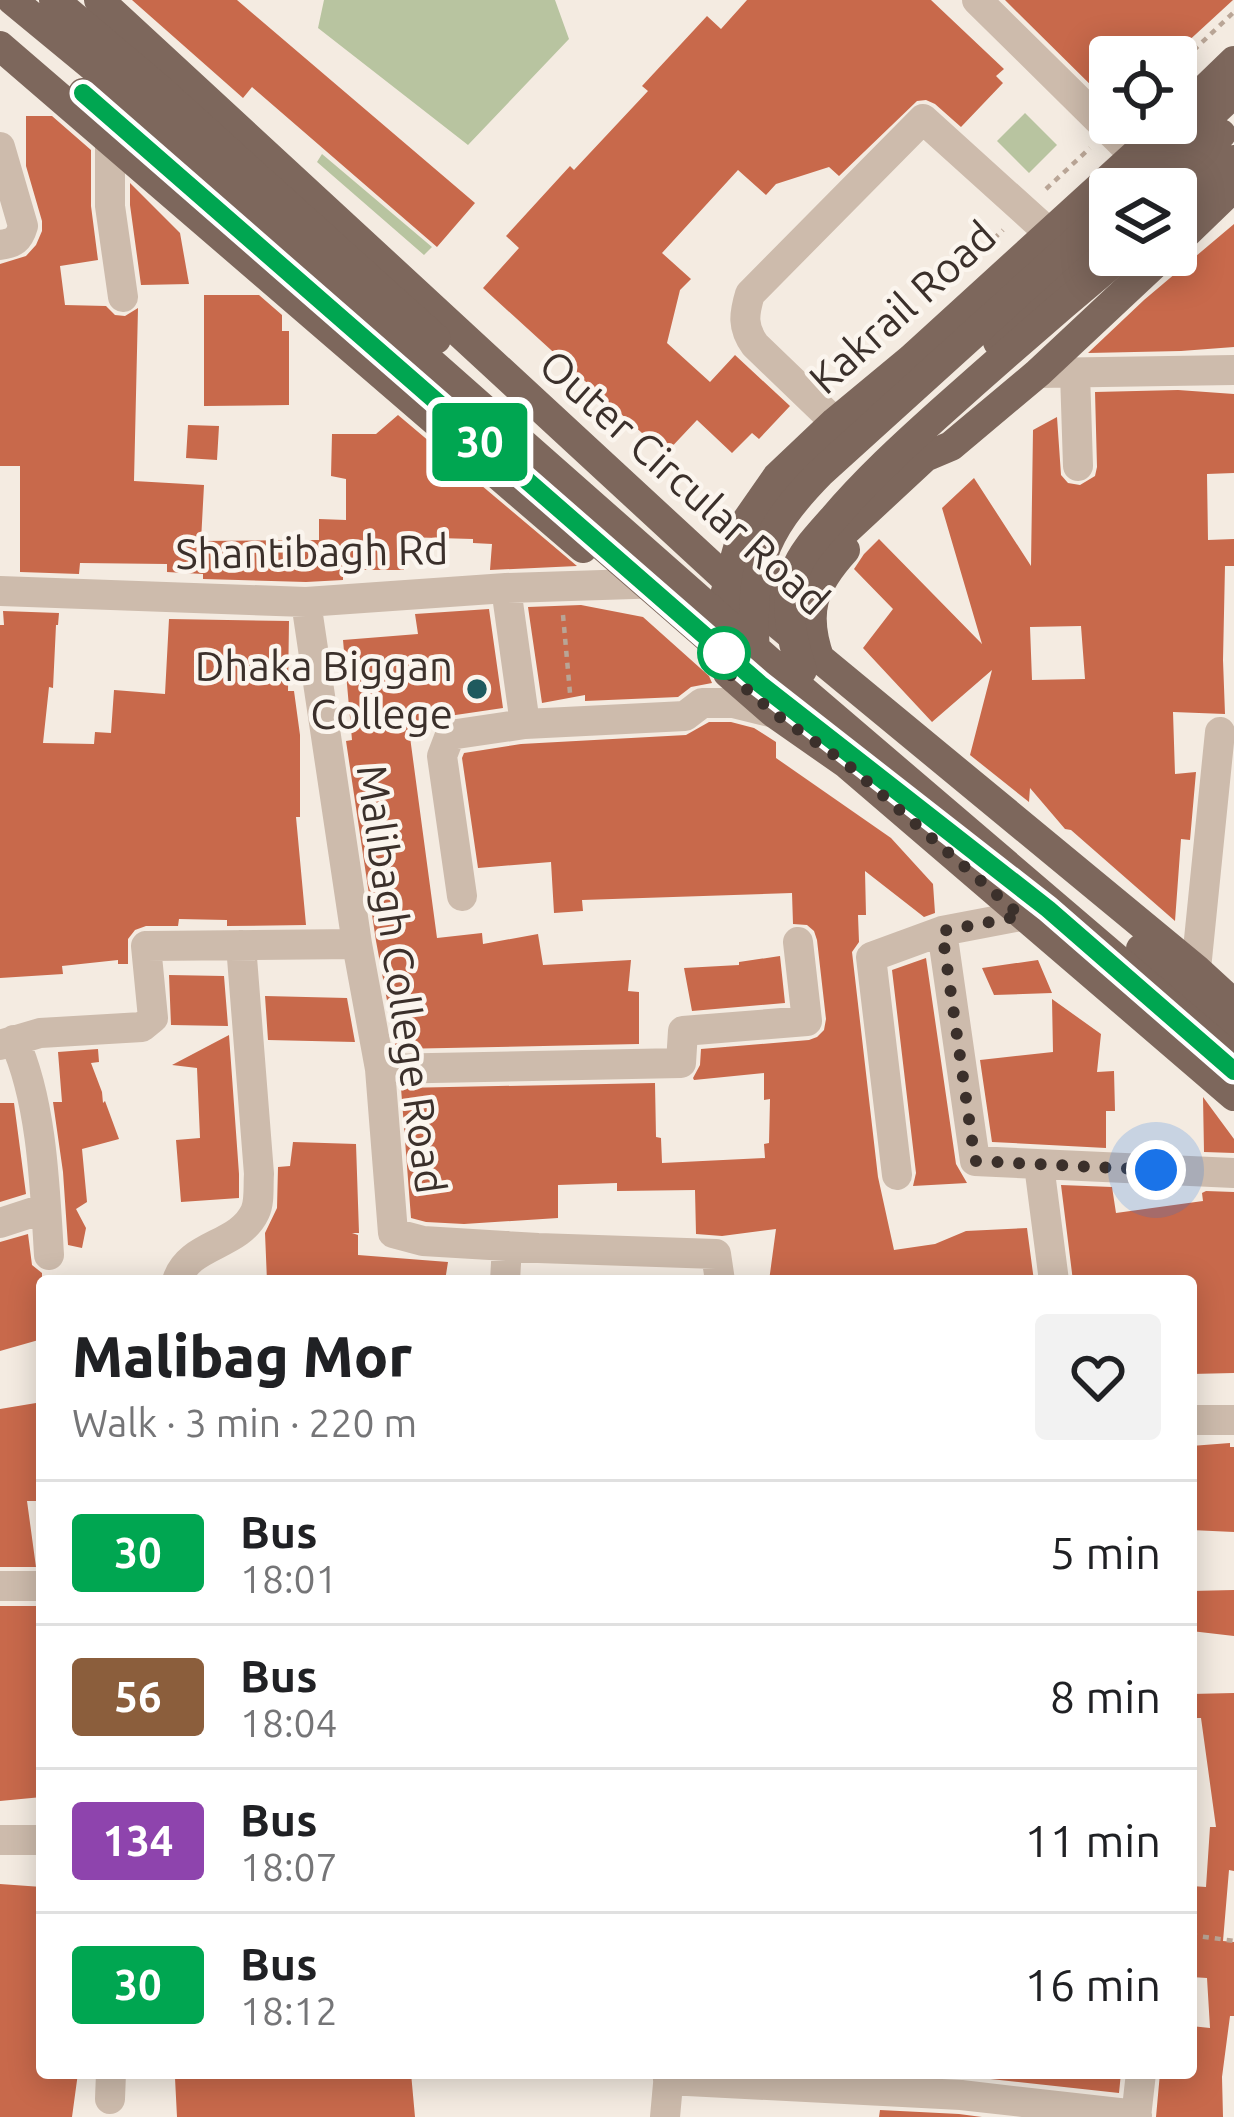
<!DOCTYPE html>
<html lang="en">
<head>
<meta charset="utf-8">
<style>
	:root { --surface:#fff; --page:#f2f2f2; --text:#202124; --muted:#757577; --line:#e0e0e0 }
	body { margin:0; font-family:Ubuntu,sans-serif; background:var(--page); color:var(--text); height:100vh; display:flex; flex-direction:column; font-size:45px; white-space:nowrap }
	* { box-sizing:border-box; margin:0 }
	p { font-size:39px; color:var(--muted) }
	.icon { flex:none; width:66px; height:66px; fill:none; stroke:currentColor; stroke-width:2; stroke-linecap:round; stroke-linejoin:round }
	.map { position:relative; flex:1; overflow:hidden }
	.sheet { position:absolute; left:36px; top:1275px; width:1161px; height:804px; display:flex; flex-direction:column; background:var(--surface); border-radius:12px; box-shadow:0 6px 30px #0003 }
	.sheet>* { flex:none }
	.badge { padding:0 24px; border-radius:9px; font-size:42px; line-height:78px }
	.controls { position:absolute; left:1089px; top:36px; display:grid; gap:24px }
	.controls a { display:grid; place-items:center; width:108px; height:108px; border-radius:12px; background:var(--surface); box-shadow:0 6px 30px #0003; font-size:60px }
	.you { position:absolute; width:60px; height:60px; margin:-30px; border:9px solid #fff; border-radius:50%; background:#1a73e8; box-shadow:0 0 0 18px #1a73e833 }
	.map>.badge { position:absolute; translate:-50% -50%; box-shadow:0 0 0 6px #fff }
	.round { display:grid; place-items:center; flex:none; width:126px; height:126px; border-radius:12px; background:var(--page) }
	.summary { display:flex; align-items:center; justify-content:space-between; height:204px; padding:0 36px }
	h1 { font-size:57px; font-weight:800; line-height:90px }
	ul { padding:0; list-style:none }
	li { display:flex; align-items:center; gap:36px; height:144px; padding:0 36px; border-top:3px solid var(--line) }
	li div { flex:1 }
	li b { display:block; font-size:45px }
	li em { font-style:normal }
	li .badge { min-width:132px; font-weight:700; text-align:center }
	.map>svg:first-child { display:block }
	.green { fill:#b8c4a0 }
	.building { fill:#c8694b; fill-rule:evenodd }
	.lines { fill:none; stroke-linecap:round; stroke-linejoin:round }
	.path { stroke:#b9a596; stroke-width:4.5; stroke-dasharray:6 6; stroke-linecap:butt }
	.minor { stroke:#cdbbac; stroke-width:30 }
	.major { stroke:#7d675c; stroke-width:30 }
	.major-bridge { stroke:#7d675c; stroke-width:30 }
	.line-casing { stroke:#fff; stroke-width:27 }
	.line { stroke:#00a651; stroke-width:18 }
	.walk { stroke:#3b302b; stroke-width:12; stroke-dasharray:0 21.6 }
	.stop-dot { fill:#fff; stroke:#00a651; stroke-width:6 }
	.poi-dot { fill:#1f5a5e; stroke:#fbf5ee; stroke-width:4.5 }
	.labels { text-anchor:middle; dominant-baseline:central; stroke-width:9; stroke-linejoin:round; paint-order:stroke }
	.street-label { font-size:42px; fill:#3b302b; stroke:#fbf5ee }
	.poi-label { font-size:42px; fill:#3b302b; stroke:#fbf5ee; text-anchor:end }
</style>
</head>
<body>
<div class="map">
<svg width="1234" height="2117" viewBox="0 0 1234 2117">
	<rect width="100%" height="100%" fill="#f4ebe1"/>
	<!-- green -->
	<path class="green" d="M324 0H555L569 39 468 145 318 28Z
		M1025 113 1057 145 1029 173 997 141Z
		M322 154 432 247 424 255 317 162Z"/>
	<!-- building -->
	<path class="building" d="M132 0H237L475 203 437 247 252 87 243 98Z
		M747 0H931L1004 69 996 76 1003 83 961 127 935 104 926 100 917 101 839 176 829 167 776 184 766 195 738 170 662 253 691 279 680 290 667 343 710 382 735 355 790 406 759 439 752 433 732 453 697 420 665 454 483 288 519 248 506 236 570 166 574 170 648 91 642 86 707 16 721 29Z
		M1005 0H1233L1171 57H1110V104Z
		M26 116H52L91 150V206L98 260 60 266 65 305 106 306 115 315 125 316 138 308 134 481 204 485 201 541 319 540V519L346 520V479L331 476 332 434H376L398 415 577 566 490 570 492 544 473 543V539L403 537 404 570H343V580L306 582 203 579V574L167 572V564L80 563 79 574 20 572V466H0V264L26 256 36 245 42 231V221L26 166Z
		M130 183 180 233 189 284 141 285 130 205Z
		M1234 224V347L1181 351 1088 353 1144 300Z
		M204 295H259L282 315V331H289V405L204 406Z
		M1178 390 1234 394V473L1207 474 1208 540 1234 539V566H1225L1223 660 1225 714 1173 712 1175 774 1196 772 1190 840 1181 839 1175 921 1071 830 1065 829 1030 788 1029 802 970 755 992 670 932 722 863 648 893 609 854 569 864 554 879 539 982 644 942 508 974 478 1031 566 1033 430 1057 417 1061 475 1068 483 1080 485 1095 476 1097 467 1095 392ZM1081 626 1085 679 1032 680 1030 627Z
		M188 425 219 426 217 460 186 458Z
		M581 605 643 617 709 676 712 683 691 687 678 697 585 701V695L542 703 528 607Z
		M489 609 503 708 408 722 437 938 482 933 483 944 538 934 543 965 631 960 628 991 639 992V1044L396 1049 376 941 346 741 352 740 343 640 418 634 415 614Z
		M3 611 59 613 58 625H56L53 688 49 687 43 743 94 744 95 732 111 733 114 690 165 694 169 619 289 621 288 691H294L300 735V817H296L306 925 227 926V920L179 919 178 926H146L135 930 128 939V964H118V960L62 966 63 974 0 978V625H4Z
		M709 722H731L754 728 776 742V758L891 838 933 884 935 913 924 917 865 871 866 915H858L859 942 852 952 878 1177 894 1250 935 1244 966 1231 1027 1228 1034 1281H769L776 1229 722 1236 696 1234 695 1190 617 1191V1183L558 1185V1218L464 1224 426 1222 411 1218 401 1088 655 1083 656 1137 661 1138 662 1163 765 1158 764 1144 769 1143 770 1099 764 1100V1073L694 1080 693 1078 700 1065 701 1049 809 1040 817 1037 824 1030 826 1019 817 940 814 931 807 925 793 924 792 893 582 900 583 911 554 913 551 862 478 868 462 758 464 753 521 744 686 735Z
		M780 956 785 1003 692 1011 684 968 739 965V962Z
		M926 958 956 1164 967 1183 913 1186 916 1173 892 970Z
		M1038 960 1052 993 994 995 982 968Z
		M169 975 224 976 228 1026 171 1025Z
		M265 996 347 998 355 1042 268 1040Z
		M1052 999 1101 1034 1097 1072 1114 1071 1115 1111H1106V1148L992 1142 980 1060 1053 1052Z
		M229 1035 239 1174V1198L181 1202 176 1140 200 1138 197 1068 172 1065Z
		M98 1049 99 1062 91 1063 102 1092 103 1103 105 1101 119 1139 82 1149 87 1202 76 1209 86 1228 82 1248 68 1245 63 1172 53 1102H62L58 1052Z
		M1203 1097 1234 1139V1153L1204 1152Z
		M0 1103H14L26 1194 0 1202Z
		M293 1142 356 1144 359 1233H352L358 1235V1255L448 1262 445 1281H267L265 1233 277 1208 278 1167 290 1166Z
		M1061 1185 1112 1187 1116 1213 1203 1201 1202 1193 1206 1191 1234 1192V1373L1191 1374V1281H1114V1279L1073 1281Z
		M28 1234 32 1265 42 1273V1339L0 1351V1242Z
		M42 1402V1501H27L36 1567H0V1409Z
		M1230 1443V1447H1234V1532L1191 1530V1446Z
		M1234 1590V1636L1191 1631V1591Z
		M0 1606H42V1797L0 1801Z
		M1234 1693V1871L1229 1870 1223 1941 1234 1942V2016H1230L1222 2077 1223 2117H1156L1160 2073H1191V2026L1210 2028 1207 1978 1191 1977V1886L1206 1887 1210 1827H1216L1201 1718H1191V1694Z
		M0 1884 42 1887V2073H78L72 2117H0Z
		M265 2073H411L415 2117H177L175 2078Z
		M913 2073H1121L1119 2093 963 2076Z
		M880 2110 959 2114 982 2117H879Z"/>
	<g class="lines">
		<!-- path -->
		<path class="path" d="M1176 67 1234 12
			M1046 189 1090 148
			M968 264 1003 230
			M563 615 570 693
			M1191 1935 1234 1941"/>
		<!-- minor -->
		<path class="minor" d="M977 0 1135 156
			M110 141V206L123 297
			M0 147 23 226C19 240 14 243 0 245
			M1038 373 1234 370
			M1075 373 1078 466
			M835 422 755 345C742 327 744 314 750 294L923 119 1048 232
			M506 588 525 724 685 716 702 703H733L774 713
			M0 591 306 602 506 588 665 583
			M306 602 357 944 380 1069 393 1233 423 1241 538 1248 716 1254 720 1281
			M462 896 442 756 450 735 525 724
			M942 931 975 1161 1234 1173
			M1196 969 1220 732
			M14 1040C42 1101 45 1188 49 1255
			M0 1045 40 1033 142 1027 153 1018 146 946 357 944
			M380 1069 681 1063 683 1031 807 1021 798 942
			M1039 1165 1054 1281
			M897 1175 871 957 942 931 1021 916
			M0 1223 46 1208
			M177 1281C188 1243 239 1247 255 1212 260 1202 258 1185 259 1174L241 945
			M505 1281 507 1246
			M1191 1420H1234
			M0 1586H42
			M0 1840H42
			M668 2080 961 2095 1137 2115
			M110 2099 111 2073
			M665 2117 669 2073
			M1136 2117 1141 2073"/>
		<!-- major -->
		<path class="major" d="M99 0 749 600 1196 969 1234 1004
			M0 46 583 548
			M1176 117 1234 61
			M1132 189 1234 93
			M1165 189 1221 134
			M1176 209 1234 160
			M1176 243 1234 187
			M998 342 1110 241
			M725 595 745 523 777 477 835 422 911 359 1170 123
			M735 606 786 580 812 562 925 457 951 446 1038 373 1164 255
			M820 660C803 613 812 586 845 550
			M728 673 774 713 847 764 1234 1096
			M1141 949 1234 1031"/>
		<!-- major-bridge -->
		<path class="major-bridge" d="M12 0 143 108 786 676 1234 1059
			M54 0 157 87 436 339
			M83 93 761 684
			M755 654C750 570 760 534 820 473L1110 210
			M802 670C791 639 784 605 795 572 802 552 818 536 832 520 866 480 903 446 942 411 1001 358 1061 306 1122 255"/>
	</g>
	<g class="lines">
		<!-- line casing -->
		<g class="line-casing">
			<path id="line" d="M83 93 760 684 1048 909 1234 1071"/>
		</g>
		<!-- line -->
		<use href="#line" class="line"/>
		<!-- walk -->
		<path class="walk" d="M724 653 722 644 725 670 774 713 847 764 1021 916 942 931 975 1161 1156 1170"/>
	</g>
	<!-- markers -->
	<circle class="stop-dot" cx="724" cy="653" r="24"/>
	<circle class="poi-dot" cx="477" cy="689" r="12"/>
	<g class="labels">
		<!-- street labels -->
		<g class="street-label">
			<text transform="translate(902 307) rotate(-42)">Kakrail Road</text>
			<text transform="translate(685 482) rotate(42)">Outer Circular Road</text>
			<text transform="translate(312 551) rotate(-1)">Shantibagh Rd</text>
			<text transform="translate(402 979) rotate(82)">Malibagh College Road</text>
		</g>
		<!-- poi labels -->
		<g class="poi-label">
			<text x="453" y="665">Dhaka Biggan<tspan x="453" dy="48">College</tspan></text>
		</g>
	</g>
</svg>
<div class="controls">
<a><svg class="icon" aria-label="locate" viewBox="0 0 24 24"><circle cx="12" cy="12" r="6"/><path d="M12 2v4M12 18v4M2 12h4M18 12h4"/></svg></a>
<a><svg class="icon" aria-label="layers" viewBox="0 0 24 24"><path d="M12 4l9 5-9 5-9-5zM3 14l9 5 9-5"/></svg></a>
</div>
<div class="you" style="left:1156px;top:1170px"></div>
<b class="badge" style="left:480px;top:442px;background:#00a651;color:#fff">30</b>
<section class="sheet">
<div class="summary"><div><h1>Malibag Mor</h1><p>Walk · 3 min · 220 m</p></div><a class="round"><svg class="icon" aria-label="heart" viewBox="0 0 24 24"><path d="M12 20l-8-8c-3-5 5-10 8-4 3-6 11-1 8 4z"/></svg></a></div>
<ul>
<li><span class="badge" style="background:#00a651;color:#fff">30</span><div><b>Bus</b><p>18:01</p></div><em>5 min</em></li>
<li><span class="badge" style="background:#8b5e3c;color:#fff">56</span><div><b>Bus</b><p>18:04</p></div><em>8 min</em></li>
<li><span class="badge" style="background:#8e44ad;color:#fff">134</span><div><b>Bus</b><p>18:07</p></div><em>11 min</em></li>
<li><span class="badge" style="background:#00a651;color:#fff">30</span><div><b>Bus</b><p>18:12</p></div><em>16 min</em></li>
</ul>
</section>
</div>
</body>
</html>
